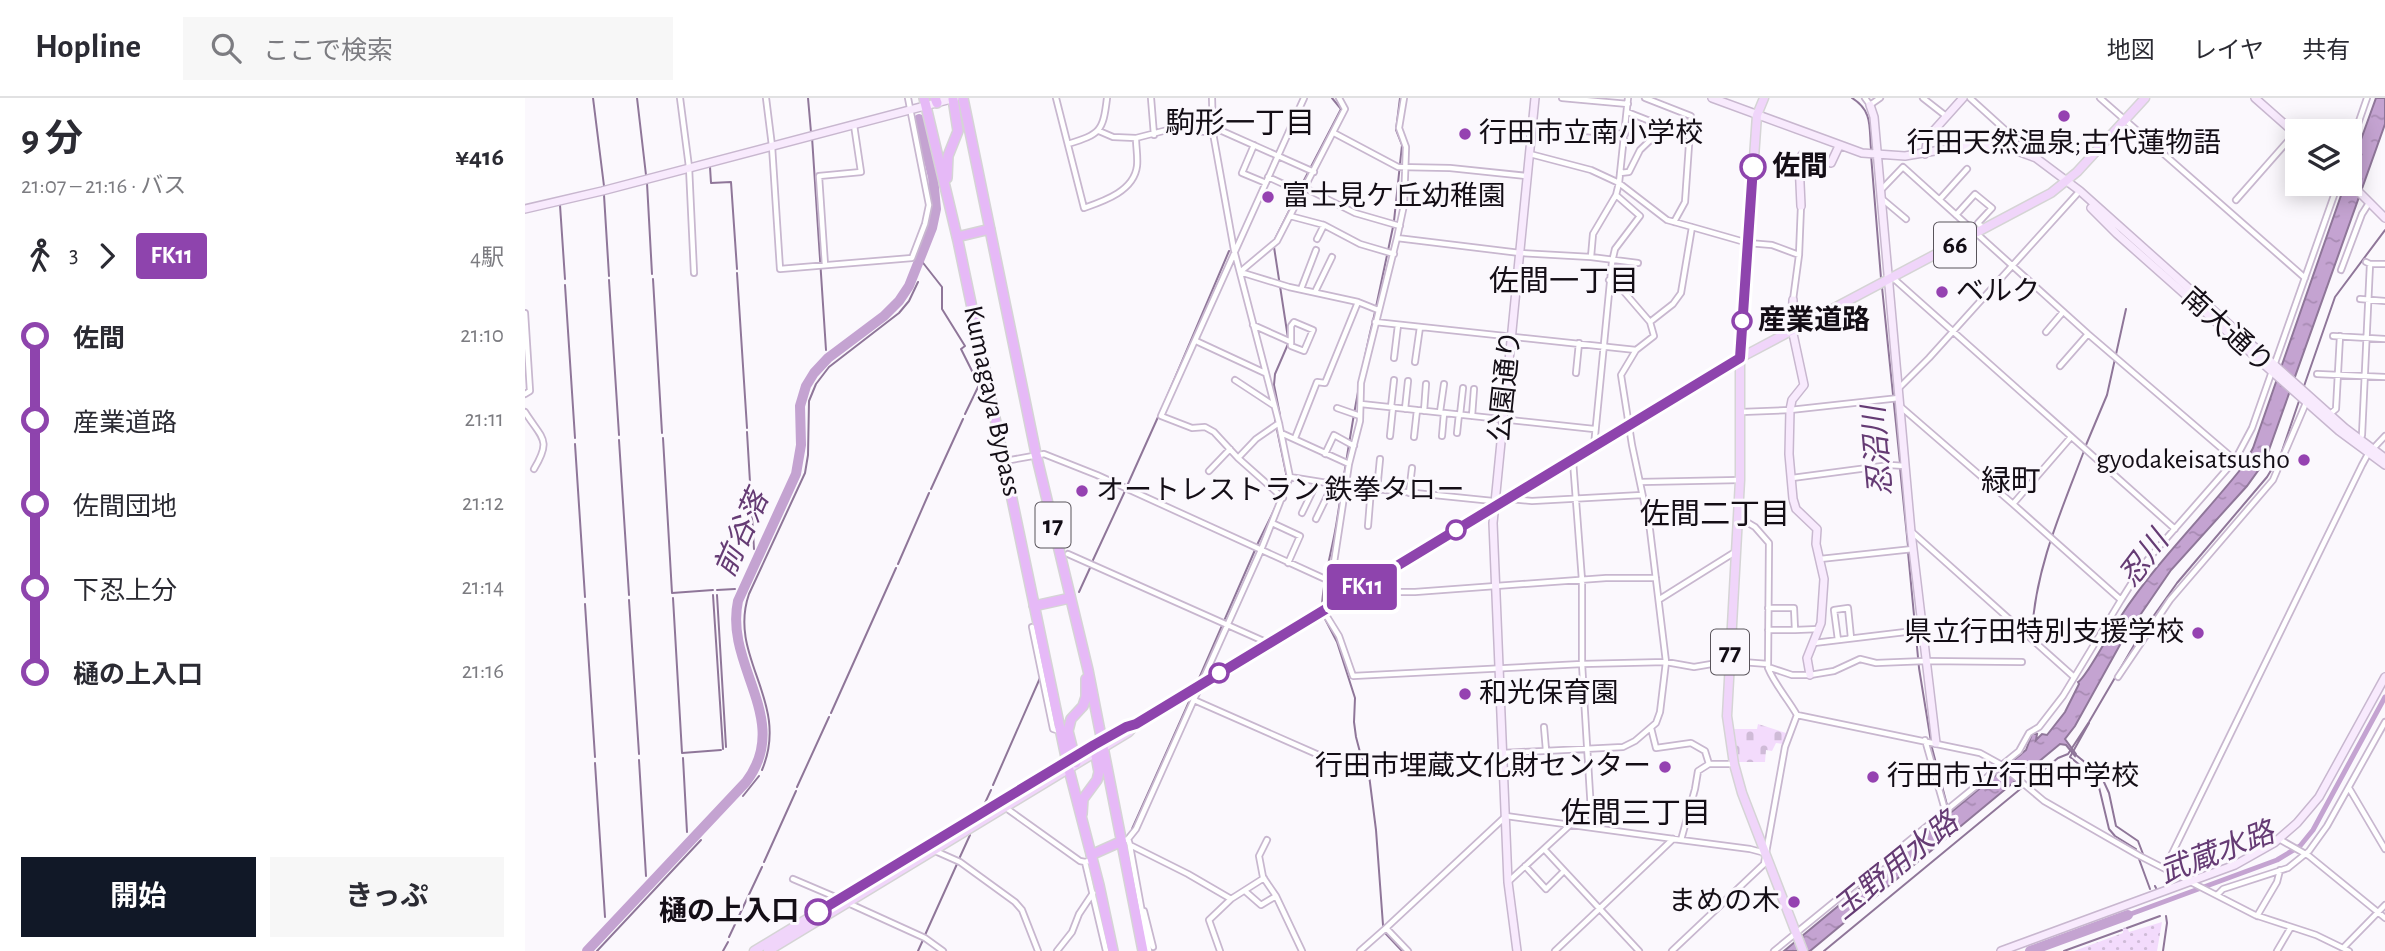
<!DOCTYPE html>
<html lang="ja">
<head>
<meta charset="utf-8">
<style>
	:root { --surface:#fff; --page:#f7f7f7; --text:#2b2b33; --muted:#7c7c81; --line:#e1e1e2; --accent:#111827 }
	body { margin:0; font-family:"Alegreya Sans","Noto Sans JP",sans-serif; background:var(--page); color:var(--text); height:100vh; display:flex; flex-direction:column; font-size:26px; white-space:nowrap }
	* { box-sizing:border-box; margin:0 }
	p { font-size:23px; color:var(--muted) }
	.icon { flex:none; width:38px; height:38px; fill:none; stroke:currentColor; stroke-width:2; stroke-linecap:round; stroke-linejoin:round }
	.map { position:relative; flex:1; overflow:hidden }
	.side { display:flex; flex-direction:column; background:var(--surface); width:525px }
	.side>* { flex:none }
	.badge { padding:0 14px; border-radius:5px; font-size:24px; line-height:46px }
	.tools { position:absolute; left:1760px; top:21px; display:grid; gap:14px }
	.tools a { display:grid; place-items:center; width:77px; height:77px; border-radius:0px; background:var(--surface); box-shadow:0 4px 18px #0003; font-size:35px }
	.map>.badge { position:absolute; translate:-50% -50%; box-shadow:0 0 0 4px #fff }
	.legs { display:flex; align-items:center; gap:10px; height:77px; padding:0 21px; font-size:23px }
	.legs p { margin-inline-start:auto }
	.headline { display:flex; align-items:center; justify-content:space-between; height:119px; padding:0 21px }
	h1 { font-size:38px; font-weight:700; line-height:52px }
	.primary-button { display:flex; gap:14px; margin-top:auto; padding:14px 21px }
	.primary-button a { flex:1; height:80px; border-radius:0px; background:var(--accent); color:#fff; font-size:28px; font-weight:700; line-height:80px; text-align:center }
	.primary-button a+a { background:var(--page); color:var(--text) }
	ul { padding:0 21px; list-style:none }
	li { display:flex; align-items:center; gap:24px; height:84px; font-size:26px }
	li i { display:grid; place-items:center; width:10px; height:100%; margin:0 9px; background:currentColor }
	li i::after { content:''; width:18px; height:18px; margin:-9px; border:5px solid; border-radius:50%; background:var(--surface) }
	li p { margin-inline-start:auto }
	li:first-child i { background:linear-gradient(#0000 50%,currentColor 0) }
	li:last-child i { background:linear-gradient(currentColor 50%,#0000 0) }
	header { display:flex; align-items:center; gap:42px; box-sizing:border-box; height:98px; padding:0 35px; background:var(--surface); border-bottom:2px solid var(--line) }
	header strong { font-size:33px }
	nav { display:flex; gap:38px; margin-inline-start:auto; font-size:24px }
	.search { width:490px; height:63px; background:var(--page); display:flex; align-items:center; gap:18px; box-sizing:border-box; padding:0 24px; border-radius:0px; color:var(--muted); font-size:26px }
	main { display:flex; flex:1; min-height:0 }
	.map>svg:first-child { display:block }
	.cemetery { fill:url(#cemetery-stones) }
	.park { fill:url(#park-dots) }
	.water { fill:url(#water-ripples); stroke:#8f7699; stroke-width:2 }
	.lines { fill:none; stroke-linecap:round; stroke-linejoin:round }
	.stream { stroke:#8f7699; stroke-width:2 }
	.canal { stroke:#c4a3d1; stroke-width:5 }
	.river { stroke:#c4a3d1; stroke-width:10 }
	.street-casing { stroke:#c8b7cf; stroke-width:8 }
	.secondary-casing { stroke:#c8b7cf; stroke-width:10 }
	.primary-casing { stroke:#d5d4d5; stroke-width:11 }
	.highway-casing { stroke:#d5d4d5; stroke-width:12 }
	.street { stroke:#fff; stroke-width:4.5 }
	.secondary { stroke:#f8eafd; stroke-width:7 }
	.primary { stroke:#f0d5fa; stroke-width:8 }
	.highway { stroke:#e6b9f7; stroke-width:9 }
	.line-1-casing { stroke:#fff; stroke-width:16 }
	.line-1 { stroke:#8e44ad; stroke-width:10 }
	.poi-dot { fill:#9542b1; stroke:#fbf8fd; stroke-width:2.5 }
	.stop-1-dot { fill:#fff; stroke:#8e44ad; stroke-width:3.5 }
	.labels { text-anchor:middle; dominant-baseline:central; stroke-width:6; stroke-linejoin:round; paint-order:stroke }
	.shield { fill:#fbf8fd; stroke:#59545b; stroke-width:2 }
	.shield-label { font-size:26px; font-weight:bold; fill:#140e16 }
	.poi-label { font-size:28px; fill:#140e16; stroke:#fbf8fd; text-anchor:start }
	.stop-label { font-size:28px; font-weight:bold; fill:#140e16; stroke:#fbf8fd; text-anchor:start }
	.street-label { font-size:28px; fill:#140e16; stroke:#fbf8fd }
	.neighbourhood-label { font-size:30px; fill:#140e16; stroke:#fbf8fd }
	.water-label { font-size:30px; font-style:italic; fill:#653b74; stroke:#fbf8fd }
</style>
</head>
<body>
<header>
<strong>Hopline</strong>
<div class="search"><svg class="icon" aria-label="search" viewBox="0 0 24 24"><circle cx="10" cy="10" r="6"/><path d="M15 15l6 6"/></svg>ここで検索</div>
<nav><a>地図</a><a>レイヤ</a><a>共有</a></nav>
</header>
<main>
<section class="side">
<div class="headline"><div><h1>9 分</h1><p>21:07 – 21:16 · バス</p></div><b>¥416</b></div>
<div class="legs"><svg class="icon" aria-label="walk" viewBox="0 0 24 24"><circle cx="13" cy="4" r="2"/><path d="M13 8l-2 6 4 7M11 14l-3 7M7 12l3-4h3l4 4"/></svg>3<svg class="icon" aria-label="forward" viewBox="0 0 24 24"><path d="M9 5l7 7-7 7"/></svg><b class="badge" style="background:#8e44ad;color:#fff">FK11</b><p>4駅</p></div>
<ul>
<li><i style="color:#8e44ad"></i><b>佐間</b><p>21:10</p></li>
<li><i style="color:#8e44ad"></i><span>産業道路</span><p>21:11</p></li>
<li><i style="color:#8e44ad"></i><span>佐間団地</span><p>21:12</p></li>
<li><i style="color:#8e44ad"></i><span>下忍上分</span><p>21:14</p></li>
<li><i style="color:#8e44ad"></i><b>樋の上入口</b><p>21:16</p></li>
</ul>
<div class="primary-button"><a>開始</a><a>きっぷ</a></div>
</section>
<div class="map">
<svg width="1860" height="853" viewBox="0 0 1860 853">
	<defs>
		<pattern id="cemetery-stones" width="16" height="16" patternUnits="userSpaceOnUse" patternTransform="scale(1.75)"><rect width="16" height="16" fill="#f3dbfc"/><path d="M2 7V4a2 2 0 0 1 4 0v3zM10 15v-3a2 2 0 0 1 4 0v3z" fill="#cfbbd7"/></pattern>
		<pattern id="park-dots" width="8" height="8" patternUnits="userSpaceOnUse" patternTransform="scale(1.75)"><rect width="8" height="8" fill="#f3dbfc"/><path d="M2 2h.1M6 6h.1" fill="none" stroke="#cfbbd7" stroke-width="1.8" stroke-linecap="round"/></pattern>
		<pattern id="water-ripples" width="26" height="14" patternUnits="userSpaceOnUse" patternTransform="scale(1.75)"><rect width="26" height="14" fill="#c4a3d1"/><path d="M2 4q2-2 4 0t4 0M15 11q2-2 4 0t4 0" fill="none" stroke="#a88bb3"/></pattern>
	</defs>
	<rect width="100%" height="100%" fill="#fbf8fd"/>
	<!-- cemetery -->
	<path class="cemetery" d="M1233 626 1261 635 1258 646 1251 645 1247 653 1241 652 1240 664H1214L1209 631H1232Z"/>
	<!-- park -->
	<path class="park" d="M1637 824 1632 853H1549L1598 835V830L1602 829 1604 834Z"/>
	<!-- water -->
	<path class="water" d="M1851 0H1860V26L1740 363 1722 388 1646 472 1596 545 1550 628 1540 641 1551 656 1550 658 1541 647 1535 646 1285 853H1259L1501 652 1507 636H1512L1511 642 1517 636 1522 637 1540 614 1554 586 1553 584C1562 579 1586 531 1596 518 1632 463 1679 418 1719 367L1728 350 1820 86H1825V72Z"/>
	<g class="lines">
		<!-- stream -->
		<path class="stream" d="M68 0 79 88
			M112 0 121 77
			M283 0 286 34
			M1327 0C1348 13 1344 29 1346 51
			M287 39 301 252
			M1346 57 1356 180
			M185 69 186 85 206 84 212 171
			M122 85 127 176
			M775 90 816 11 807 0
			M79 97 84 178
			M35 107 40 181
			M869 123 877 47 871 32 875 0
			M749 143 773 95
			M749 149 763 240
			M395 161 417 189V211L440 248 436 251 454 287 440 316
			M212 175 222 330
			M128 181 137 335
			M84 182 94 337
			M40 187 50 340
			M1357 189 1375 365
			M851 209 868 129
			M1778 291 1810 199 1860 132
			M635 315 704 153
			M222 334 229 451
			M138 340 147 495 188 492
			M94 342 104 497
			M50 346 60 499
			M1561 347 1582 297 1601 211
			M1375 370 1383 448
			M761 384V375L750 322 755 317 749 287 750 276 763 246
			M602 388 633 319
			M406 391 438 321
			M732 447 751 408
			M1383 454 1394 570 1407 650 1422 707
			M568 462 600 393
			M373 466 404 395
			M192 492 210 491
			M554 494 565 470
			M188 497 198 651
			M192 497 201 649
			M148 500 157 655 196 652
			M104 502 114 656
			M60 506 70 659
			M797 508C798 480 808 450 812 422 823 352 833 283 850 214
			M798 517 812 544 830 600 829 624 831 639 836 658 843 669 851 732 858 827 861 836 877 853
			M1507 535C1510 471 1537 411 1559 353
			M672 585 730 452
			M306 615 371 470
			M1564 625 1545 659 1567 677 1573 685 1584 731 1590 738 1611 751
			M1551 657 1572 674 1578 682 1584 695 1591 728 1613 743 1618 756
			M158 660 162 734
			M114 662 121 778
			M70 665 80 819
			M237 672C266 603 202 560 224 496L280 375 283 357 284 303 291 286 304 269 374 215 384 203 393 184
			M468 687 515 580
			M272 689 304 619
			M218 698 234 678
			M459 707 466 692
			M607 731 667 597
			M434 761 445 737
			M1614 761 1625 791
			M239 764 271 693
			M1630 788 1632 792
			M1602 830 1635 818
			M400 837 432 766
			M204 839 237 769
			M72 853 176 742
			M198 853 203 844
			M393 853 398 842
			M1299 853 1533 660 1543 656 1564 624 1615 537 1652 485 1742 379 1756 356 1774 303
			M1539 853 1597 832
			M1638 853 1642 825 1641 818"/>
		<!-- canal -->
		<path class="canal" d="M1603 817 1752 762 1775 748 1788 732 1860 599"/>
		<!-- river -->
		<path class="river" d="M62 853 221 684C268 622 199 568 213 503L271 376 276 347 275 308 281 288 289 275 303 260 359 218 374 203 384 188 407 130 411 111 408 79 394 21
			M1505 853 1603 817"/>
		<!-- street casing -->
		<g class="street-casing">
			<path id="street" d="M155 0 164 69 169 175
				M241 0 247 48 255 171 387 160 400 126 404 107 383 0
				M531 0 559 110C579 103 609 93 612 68 613 59 611 49 611 40
				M626 0 629 37
				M879 0 874 30 881 49 879 107 872 140 995 155 1066 159 1113 165
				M1037 0 1103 6
				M1120 0 1166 18 1160 104 1149 124
				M1340 0 1345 7 1355 0
				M1398 0 1421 18
				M1445 0 1488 39 1491 42 1487 51
				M1575 0 1780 180
				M1102 14 1163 38
				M688 29 789 74
				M574 33 588 39 611 40 650 30 688 35
				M1059 33 1100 36
				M809 35 873 69 925 70 1002 78
				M543 46C575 36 578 34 582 0
				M729 47 717 75 741 85
				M1825 49 1842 0
				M1005 56 1066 72 1094 85 1142 122 1167 129
				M1095 75 1104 74 1115 52 1140 28
				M743 79 778 95
				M780 90 830 115 875 128
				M1356 92 1378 69 1563 236 1710 362
				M1356 100 1381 121
				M1415 101 1442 71
				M1711 102 1770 35
				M1431 117 1450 96 1467 110 1453 125 1459 131
				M765 118 799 127 835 146 869 156
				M872 140 836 285 835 323 824 366 801 517 814 538 828 578 1057 566 1141 564 1169 569 1204 563 1243 566
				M792 141 799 127
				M1066 159 1068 136 1091 97 1094 85 1103 0
				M1841 164 1845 166H1860
				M300 167 294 78 336 74 329 27
				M1816 172 1837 116 1844 105
				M715 174 752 143 820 11 814 0
				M715 174 764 189 833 204
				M1368 180 1650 431
				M1084 182 1094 188 1125 224
				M776 191 791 152
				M790 194 807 159
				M1835 201 1860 203
				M1268 202 1274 157 1276 108
				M0 215 5 293 0 296
				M850 224 1111 252 1129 238 1125 224 1148 206 1156 195 1167 129 1223 145 1247 147 1274 157
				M728 227 766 244V248L779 253 788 232 769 224 766 228V244
				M1521 234 1538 214
				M1808 238 1860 241
				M671 243 740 275
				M869 260 873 227
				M890 264 895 229
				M1535 268 1563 236
				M1051 275 1054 245
				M1792 276 1860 279
				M710 282 748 307
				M1374 290 1404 260 1552 96
				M836 306 1069 331
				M866 309 869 282
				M1376 309 1488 406 1546 339
				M812 310 835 318
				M880 311 883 283
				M899 313 901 286
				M0 314C17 341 27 341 9 371
				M915 314 919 286
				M1216 314 1265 312 1374 300
				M1805 316 1811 311 1815 238
				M935 317 938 290
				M947 318 949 291
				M756 335 824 366
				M932 335 934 316
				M865 338 868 309
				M917 338 919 315
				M889 339 892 312
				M770 340 792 284 800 285 833 204 853 212
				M1835 342 1837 337 1845 166
				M1069 348 1087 164 1090 151 1115 118 1091 97
				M800 356 809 337 829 348
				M713 360 731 341 754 325
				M480 363 519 356 572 377 798 480
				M1048 363 1057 482V566L1067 729
				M684 373 705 351
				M765 379 821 388 968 403
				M1267 380 1365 367 1380 368
				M1115 384 1215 382
				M852 392 855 361
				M884 395 887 370
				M758 400 713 360 689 334 680 329 667 330 636 318 779 0
				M985 401 1007 403 1117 397
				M1488 406 1596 502 1618 467 1710 362 1727 330 1813 86
				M777 415 792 384
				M1213 419 1230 429 1244 445 1243 569 1267 577H1285L1309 573 1335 561 1351 565 1400 563 1497 564
				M791 421 808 386
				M747 425 775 438 763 465
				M843 428 846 391
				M1387 434 1549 579
				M543 456 743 545
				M1295 461 1388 451
				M830 494H890L1081 480H1131
				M1135 501 1210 454
				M1243 510H1269L1270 532 1294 531
				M507 529 528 631 535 633
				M1243 532H1270
				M1313 542 1309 512 1323 510 1326 540
				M1289 545 1397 532
				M1243 570C1250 587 1263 601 1272 617
				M1593 579 1645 502 1748 382 1781 305
				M669 602 796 658
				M1019 629 1021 652
				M1126 630 1131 650 1166 645 1180 653 1184 666
				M1400 642 1420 712
				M977 655 1098 649 1110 643 1131 625 1135 614 1141 564 1125 432 1107 347 1096 277 1111 252
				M1824 690 1860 751
				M481 710 555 763 560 764 567 762
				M603 741 605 747 663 776 706 801 739 780
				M1754 741 1784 758 1860 820
				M742 742 734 758 738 779 751 798 777 853
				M1156 742 1225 751 1240 755
				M595 744 603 741 611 731 736 452 765 379 754 325 709 152 688 35 687 0
				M605 748 624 853
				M1019 751 1114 853
				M408 752 435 764 490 804 497 812 513 853
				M560 764 581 853
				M1000 768 1021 791 1039 773
				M1640 770 1837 367 1843 356 1860 338
				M268 781 315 801
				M984 783 1046 726
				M720 793 736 807 751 798
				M1692 797 1698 791 1763 770 1784 753 1802 728 1860 624
				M323 805 400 840 418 853
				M619 813 628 849
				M1732 818 1752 784 1755 772
				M1819 849 1860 807
				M532 853 547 834 554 816 568 795
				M695 853 684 822 706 801
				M835 853 861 830
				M883 853 861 830 981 718 1156 742 1170 691 1173 673 1184 666H1208
				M1030 853 1148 741
				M1147 853 1239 766 1260 649 1272 617 1455 655 1475 666 1519 703 1613 757 1730 817 1791 837 1824 853
				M1249 853 1494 653 1504 635 1514 629 1538 598 1596 502
				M1752 853 1766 829"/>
		</g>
		<!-- secondary casing -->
		<g class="secondary-casing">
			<path id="secondary" d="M1187 0 1337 55 1380 58 1451 46 1487 51 1511 60 1555 93 1820 330 1860 360
				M1730 0 1773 38
				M1345 7 1349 19 1386 434 1411 645
				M1400 56 1403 39 1438 0
				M1825 85 1860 120
				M1276 108 1274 63 1277 57 1306 65 1314 48
				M1566 110 1592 136 1814 333 1860 367
				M0 111 77 93 430 0
				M1268 202 1267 231 1279 287 1267 302 1265 312 1264 356 1268 401 1271 411 1292 431 1291 446 1299 481 1296 525 1282 560 1285 577
				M992 853 983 784 968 425 1010 0
				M1476 853 1710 767 1749 745 1772 725 1794 699 1860 579"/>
		</g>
		<!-- primary casing -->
		<g class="primary-casing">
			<path id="primary" d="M1239 0 1232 17 1215 260V382L1202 618 1209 666 1217 695 1278 853
				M229 853 569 647 601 629 611 626 1215 260 1526 95 1552 74 1620 0
				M243 853 604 634 611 626"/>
		</g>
		<!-- highway casing -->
		<g class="highway-casing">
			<path id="highway" d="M399 0 433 143 542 664 574 787 588 853
				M410 0 412 5
				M438 0 511 356 563 572 618 853
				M422 80 423 58 433 33 428 1
				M432 139 465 131
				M509 508 545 500
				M551 665 543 633 546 621 558 608 561 599V581
				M557 716 558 701 572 682 574 674 569 647
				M566 757 595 744"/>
		</g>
		<!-- street -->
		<use href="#street" class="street"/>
		<!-- secondary -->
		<use href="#secondary" class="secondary"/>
		<!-- primary -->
		<use href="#primary" class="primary"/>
		<!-- highway -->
		<use href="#highway" class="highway"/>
	</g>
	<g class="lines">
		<!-- line-1 casing -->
		<g class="line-1-casing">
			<path id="line-1" d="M293 814 569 647 601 629 611 626 1215 260 1228 69"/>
		</g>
		<!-- line-1 -->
		<use href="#line-1" class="line-1"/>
	</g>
	<!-- markers -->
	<g class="poi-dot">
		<circle cx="1539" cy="18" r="7"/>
		<circle cx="940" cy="36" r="7"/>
		<circle cx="743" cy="99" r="7"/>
		<circle cx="1417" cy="194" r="7"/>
		<circle cx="1779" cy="362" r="7"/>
		<circle cx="557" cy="393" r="7"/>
		<circle cx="1673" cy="535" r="7"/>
		<circle cx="940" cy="596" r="7"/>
		<circle cx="1140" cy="669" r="7"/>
		<circle cx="1348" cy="679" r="7"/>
		<circle cx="1269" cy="804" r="7"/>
	</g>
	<g class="stop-1-dot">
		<circle cx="1228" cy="69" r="12"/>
		<circle cx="1217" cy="223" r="9"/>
		<circle cx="931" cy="432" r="9"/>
		<circle cx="694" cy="575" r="9"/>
		<circle cx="293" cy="814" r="12"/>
	</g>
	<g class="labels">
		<!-- shield labels -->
		<g class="shield">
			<rect x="1409" y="124.5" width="42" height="45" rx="5"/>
			<rect x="510.5" y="404.5" width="35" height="45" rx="5"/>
			<rect x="1186" y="531.5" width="38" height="45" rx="5"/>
		</g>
		<g class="shield-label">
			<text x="1430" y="147">66</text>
			<text x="528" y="427">17</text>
			<text x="1205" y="554">77</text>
		</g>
		<!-- poi labels -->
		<g class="poi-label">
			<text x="954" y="36">行田市立南小学校</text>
			<text x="1539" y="46" text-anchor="middle">行田天然温泉;古代蓮物語</text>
			<text x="757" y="99">富士見ケ丘幼稚園</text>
			<text x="1431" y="194">ベルク</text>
			<text x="1765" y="362" text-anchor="end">gyodakeisatsusho</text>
			<text x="571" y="393">オートレストラン 鉄拳タロー</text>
			<text x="1659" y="535" text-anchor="end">県立行田特別支援学校</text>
			<text x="954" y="596">和光保育園</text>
			<text x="1126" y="669" text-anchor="end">行田市埋蔵文化財センター</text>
			<text x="1362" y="679">行田市立行田中学校</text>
			<text x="1255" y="804" text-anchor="end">まめの木</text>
		</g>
		<!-- stop labels -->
		<g class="stop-label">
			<text x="1247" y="69">佐間</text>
			<text x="1233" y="223">産業道路</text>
			<text x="274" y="814" text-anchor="end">樋の上入口</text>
		</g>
		<!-- street labels -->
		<g class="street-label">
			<text transform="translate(1702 233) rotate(42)">南大通り</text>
			<text transform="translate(981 288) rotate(-84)">公園通り</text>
			<text transform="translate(467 303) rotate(78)">Kumagaya Bypass</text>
		</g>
		<!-- neighbourhood labels -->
		<g class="neighbourhood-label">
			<text x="715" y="26">駒形一丁目</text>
			<text x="1039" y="184">佐間一丁目</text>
			<text x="1486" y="384">緑町</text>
			<text x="1190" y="417">佐間二丁目</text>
			<text x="1111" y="716">佐間三丁目</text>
		</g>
		<!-- water labels -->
		<g class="water-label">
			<text transform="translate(1353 353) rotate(-95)">忍沼川</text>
			<text transform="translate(217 436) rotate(-66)">前谷落</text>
			<text transform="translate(1619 461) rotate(-53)">忍川</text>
			<text transform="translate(1692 755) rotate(-21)">武蔵水路</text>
			<text transform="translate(1371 768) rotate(-39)">玉野用水路</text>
		</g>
	</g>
</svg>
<div class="tools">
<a><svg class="icon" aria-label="layers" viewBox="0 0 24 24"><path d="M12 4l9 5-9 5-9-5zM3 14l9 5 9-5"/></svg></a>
</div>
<b class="badge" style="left:837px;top:489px;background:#8e44ad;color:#fff">FK11</b>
</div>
</main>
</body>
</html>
